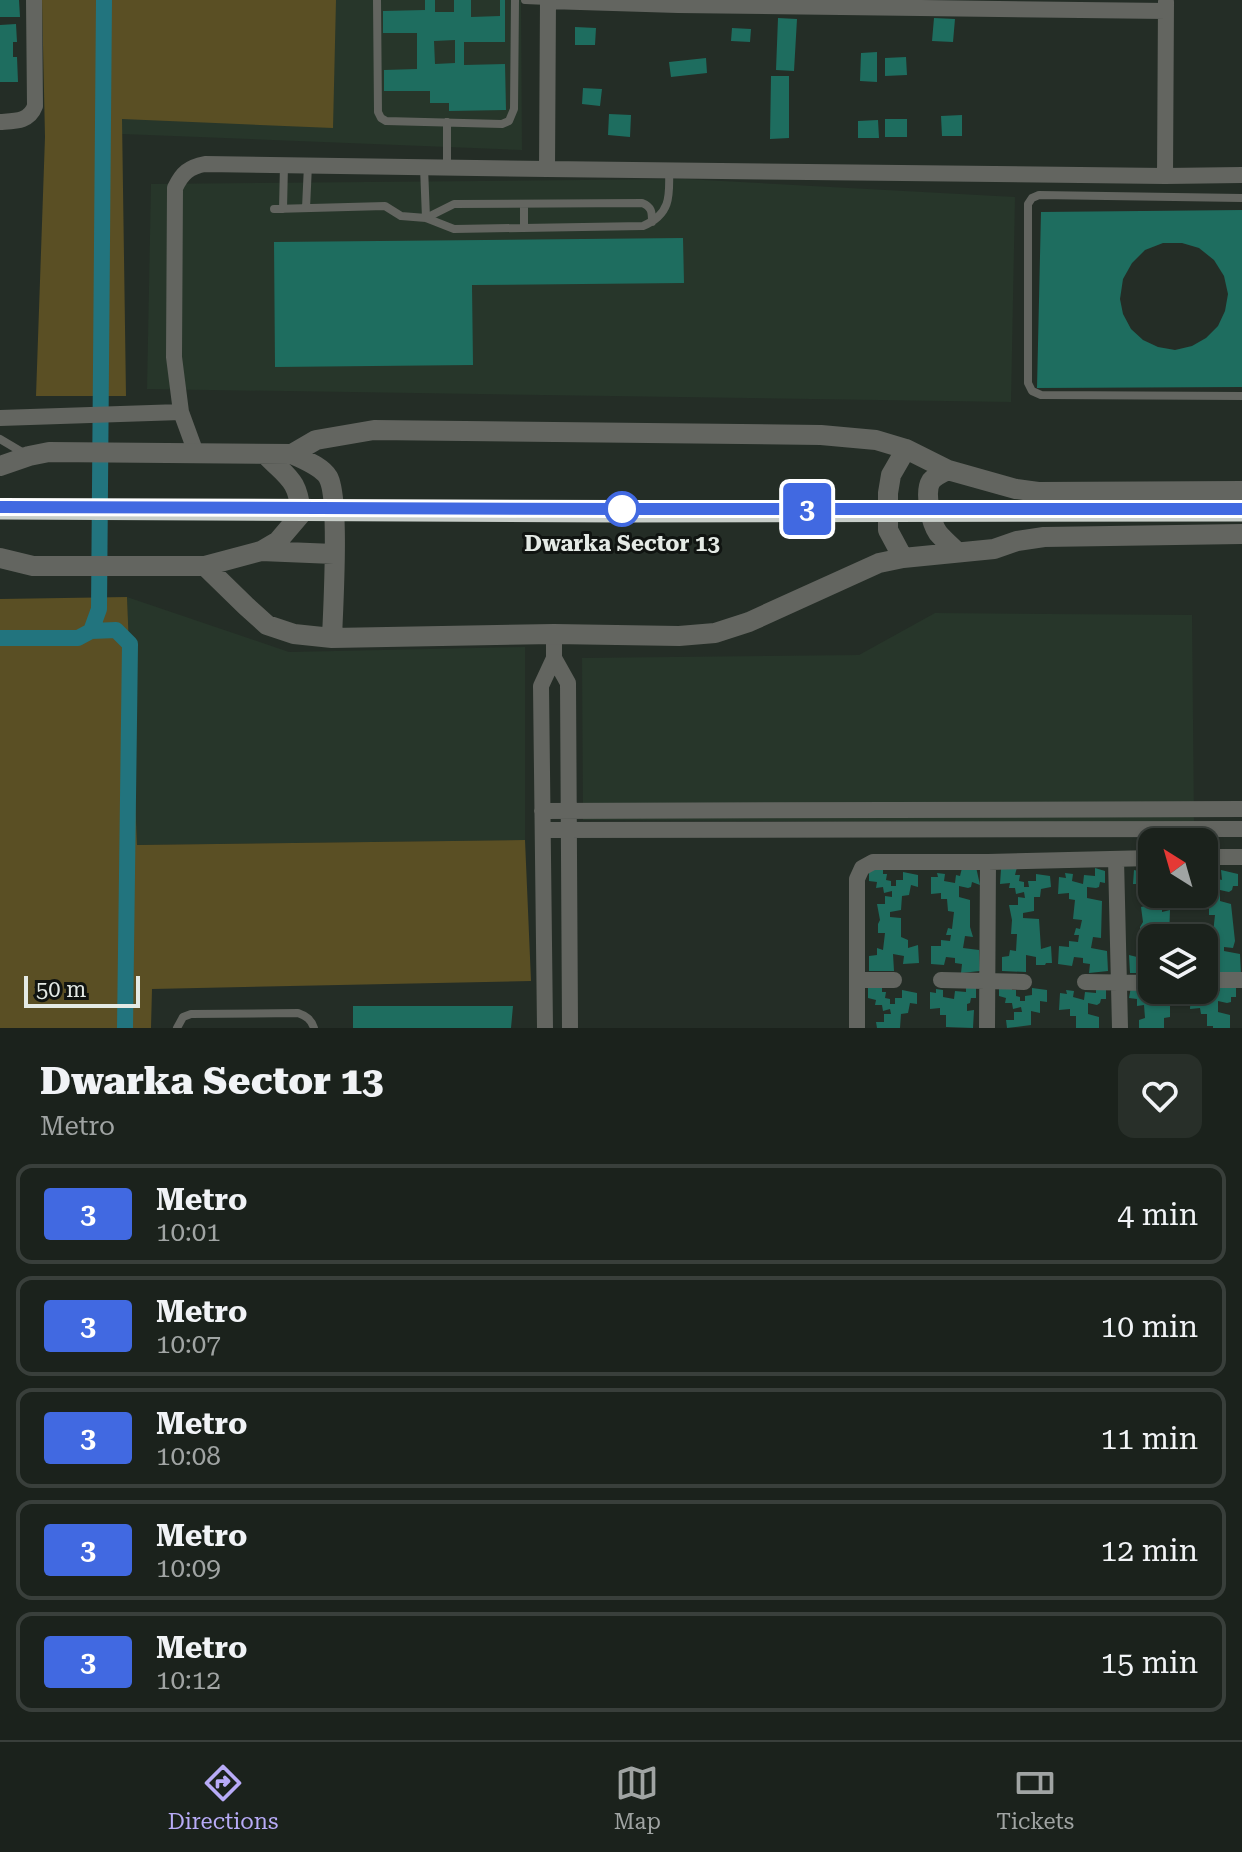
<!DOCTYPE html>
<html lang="en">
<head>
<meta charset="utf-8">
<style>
	:root { --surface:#1b221c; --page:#282f29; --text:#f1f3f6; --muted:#a0a4a3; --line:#393f3b; --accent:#b8abf7 }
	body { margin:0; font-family:"Roboto Serif",serif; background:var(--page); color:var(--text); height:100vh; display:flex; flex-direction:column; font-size:30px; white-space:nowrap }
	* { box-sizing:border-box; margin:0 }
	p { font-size:26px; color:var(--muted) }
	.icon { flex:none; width:44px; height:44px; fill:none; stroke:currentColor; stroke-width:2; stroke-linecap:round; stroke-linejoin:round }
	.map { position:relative; height:1028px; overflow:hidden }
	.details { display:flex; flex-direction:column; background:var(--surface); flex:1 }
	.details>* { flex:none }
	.badge { padding:0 16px; border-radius:6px; font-size:28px; line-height:52px }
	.needle { width:52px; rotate:323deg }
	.tools { position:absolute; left:1138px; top:828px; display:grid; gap:16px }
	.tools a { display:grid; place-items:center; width:80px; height:80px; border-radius:16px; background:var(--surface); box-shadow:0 2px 6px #0004,0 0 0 2px var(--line); font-size:40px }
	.scale { position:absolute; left:24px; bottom:20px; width:116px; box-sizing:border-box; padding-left:8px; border:4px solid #e4eae5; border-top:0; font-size:22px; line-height:28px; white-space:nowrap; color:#e4eae5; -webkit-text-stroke:6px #101411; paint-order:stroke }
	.map>.badge { position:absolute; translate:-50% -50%; box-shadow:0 0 0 4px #fff }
	.round { display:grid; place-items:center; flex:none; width:84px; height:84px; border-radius:16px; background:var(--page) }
	.headline { display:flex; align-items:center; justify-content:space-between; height:136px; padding:0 40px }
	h1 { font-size:38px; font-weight:800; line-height:60px }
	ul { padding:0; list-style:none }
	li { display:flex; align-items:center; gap:24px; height:100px; margin:0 16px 12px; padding:0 24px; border:4px solid var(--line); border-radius:16px }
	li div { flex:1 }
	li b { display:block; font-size:30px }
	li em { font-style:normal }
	li .badge { min-width:88px; font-weight:700; text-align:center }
	.dock { display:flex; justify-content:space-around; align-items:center; height:112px; border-top:2px solid var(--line); background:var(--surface); font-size:22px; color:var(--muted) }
	.dock a { display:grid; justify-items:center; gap:4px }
	.dock .selected { color:var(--accent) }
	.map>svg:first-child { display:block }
	.built { fill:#27362a }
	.green { fill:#5a4f24 }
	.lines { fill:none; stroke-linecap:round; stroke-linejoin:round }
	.canal { stroke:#22747e; stroke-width:16 }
	.building { fill:#1e6d5f; fill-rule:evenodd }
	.service { stroke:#636560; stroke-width:8 }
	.minor { stroke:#636560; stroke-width:16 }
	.tertiary { stroke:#636560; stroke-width:20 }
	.rail { stroke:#c7cdc8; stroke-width:5 }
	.line-casing { stroke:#fff; stroke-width:18 }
	.line { stroke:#4169e1; stroke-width:12 }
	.stop-dot { fill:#fff; stroke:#4169e1; stroke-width:4 }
	.labels { text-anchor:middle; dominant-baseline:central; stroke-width:6; stroke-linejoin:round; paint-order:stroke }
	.stop-label { font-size:22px; font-weight:bold; fill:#e4eae5; stroke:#101411 }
</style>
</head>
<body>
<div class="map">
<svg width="1242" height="1028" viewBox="0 0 1242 1028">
	<rect width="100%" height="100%" fill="#242d26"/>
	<!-- built -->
	<path class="built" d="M120 0H521L522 150 122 134Z
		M685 179 1015 197 1011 402 147 389 151 184Z
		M127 597 289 652 525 647V840L137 845Z
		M935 613 1192 615 1194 823 583 820 582 658 859 655Z"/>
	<!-- green -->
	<path class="green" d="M42 0H336L333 128 122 119 126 396H36L45 137Z
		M127 597 137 845 525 840 531 981 152 989 151 1028H0V599Z"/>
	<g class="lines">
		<!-- canal -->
		<path class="canal" d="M91 631 116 630 130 644 125 1028
			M0 638H78L91 631 99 609 104 0"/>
	</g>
	<!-- building -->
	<path class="building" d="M0 0H19L20 17H0Z
		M425 0H435V12H454V0H471V17L500 16V0H505V42H464V65L505 64 506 110 449 111V103H430V91H384V70L417 69V33H383V11L425 10ZM455 40V63L435 64 434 41Z
		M778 18 797 19 794 71 776 70Z
		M934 18 955 19 953 42 932 41Z
		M16 24 17 42H13V57H17L18 82H0V25Z
		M575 27 596 28 595 45H575Z
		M732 28 751 29 750 42 731 41Z
		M877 52V82L860 81 861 53Z
		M906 57 907 75 885 76V58Z
		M706 58 707 73 671 77 669 62Z
		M771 76H789V138L770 139Z
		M583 88 602 89 600 106 582 104Z
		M609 114 631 115 630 137 608 135Z
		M962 115V136H942L941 116Z
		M885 119H907V137H885Z
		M878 120 879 138H858V121Z
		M1242 210V387L1037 388 1041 212ZM1163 243H1182L1199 248 1214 260 1224 276 1228 294 1225 311 1218 326 1206 338 1192 346 1175 350 1158 347 1143 340 1131 329 1123 314 1120 299 1123 279 1132 263 1145 250Z
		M683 238 684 283 472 285 473 365 275 367 274 242Z
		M976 867 980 885 972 882 971 887 968 888 959 886V897L970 900V927L973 937 965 936 963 948 979 950 980 971 961 973 962 964 955 963V958L946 957 944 965 931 964V946H941V940L950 941 951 935H946L948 928 952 929 954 912 948 911 947 899H941V893L931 894V877H938L937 873 945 874 944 881 955 883 956 875 960 876 962 868Z
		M1017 867 1015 875H1020L1019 881 1024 882V887H1029L1028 881H1036V874L1050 876 1051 887 1041 889 1040 897H1034V911L1023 913V918L1039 919 1041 949 1051 946 1052 963H1046L1045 965H1036V957L1026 955V972L1002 971V957L1009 956 1010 950 1016 951 1017 934H1011L1012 920 1009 905H1018V897L1025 898 1024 892 1016 894 1015 888H1009L1010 883 1000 884 1001 869Z
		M1095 868 1105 871V883L1100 882 1099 887 1096 888 1087 887V898L1102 901 1101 938 1093 937 1091 948 1107 951 1108 971 1089 973 1090 964 1083 963V958L1074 957 1072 966 1058 964 1059 946 1069 947V941L1078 942 1079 935H1074L1076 928 1080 929 1082 920 1073 919 1075 900 1069 899V893L1058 894 1059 877 1066 878 1065 873 1073 874 1072 881 1083 884 1084 875 1095 876Z
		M869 870H883V874H887L886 880 891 881V886H896V880H903V872L918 875V887L911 885 909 895 902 896 901 910 890 912V917L901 918V937L908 940V948L918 945 919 963 903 964 904 956 893 954 894 971H869V956L877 955V948L883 950 885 933H878V924L880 920 877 904H885V896L892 897V891L884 893 883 887 876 888 877 882 869 881Z
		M1134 870 1143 872V876H1147V882L1151 883 1152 896 1144 895 1143 889 1136 890 1137 884H1133Z
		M1221 870 1238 874V886H1233L1232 890 1229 892 1220 890V901L1231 904 1235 941 1233 948 1224 947V951L1240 954 1241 974 1215 976 1216 962 1207 960 1206 967H1204V944L1212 945V938L1207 939 1209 932 1213 933 1215 915H1209V903H1202V896L1192 897V894H1204V884L1217 887 1218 879 1222 880Z
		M1155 894H1170L1169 897 1162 898V912L1170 910 1169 938H1152V973H1130L1129 955 1137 957V950L1143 952 1147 939 1140 937V927L1143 922 1141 907 1145 906V898L1154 901Z
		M1219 982 1236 986V997H1231V1002L1227 1003 1218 1001V1012L1230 1015V1028H1213V1026H1207V1014H1201L1200 1008 1190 1009 1191 991 1197 992V990H1204V996L1215 998 1216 990 1220 991Z
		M966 983 976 987V998H971L970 1003 967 1004V1011L974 1010 973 1028 946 1027V1015H940V1008L930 1009V992L936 993V989L943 990V997L954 999 955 991 966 992Z
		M1096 984 1106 987V999H1101L1100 1003 1097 1005 1088 1003V1014L1099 1017V1028H1076V1016H1070V1009L1059 1010 1060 993 1067 994 1066 990 1074 991 1073 997 1084 1000 1085 992 1096 993Z
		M999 985H1012V990H1016V996L1020 997V1001H1025V996L1032 995V988L1047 990V1002L1040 1001V1013L1031 1011V1025L1007 1028 1006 1020H1014V1012H1022L1021 1007 1013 1009 1012 1003H1005L1006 998 999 996Z
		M1140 985 1141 993 1152 992 1154 1004 1158 1005V998H1165L1167 994 1180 996V1004L1170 1005V1017L1164 1018V1028H1139V1020L1145 1018 1144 1005 1137 1006V999L1129 998 1131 987Z
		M868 988H882V992H886L885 998 890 999V1004H895V998H902V990L917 993V1004L910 1003 908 1013 901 1014 900 1028H877L876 1022H884V1014H891L890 1009 883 1011 882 1005H875L876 1000 868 998Z
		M353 1006H513L511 1028H353Z"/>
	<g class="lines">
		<!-- service -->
		<path class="service" d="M377 0 378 112 381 118 386 121 502 124 509 121 514 109 515 0
			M525 0 548 1
			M424 167 426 218
			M447 167V122
			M1242 198 1039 195 1032 198 1028 204V383L1032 391 1041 395 1242 396
			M524 204V228
			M306 208 308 165
			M274 209 385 206 401 216 426 218 454 229 643 226C670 215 670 197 669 171
			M283 209 284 165
			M426 218 454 204 642 203C652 207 652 212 652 222
			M0 439 27 455
			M177 1028 183 1017 191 1014 298 1013C306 1016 311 1019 314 1028"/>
		<!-- minor -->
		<path class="minor" d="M548 0 547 169 1165 176 1242 175
			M548 1 678 5 1166 11
			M0 122C15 121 29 122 35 106L34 0
			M1165 176 1166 2
			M0 418 181 412
			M196 453 181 412 174 357 175 188C182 173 189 167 205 164L547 169
			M554 634V658L568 683 570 1028
			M542 811 1242 809
			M543 830 1242 829
			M1204 857H1242
			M1116 859 1120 1028
			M857 980H894
			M941 980 1024 982
			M1217 980H1242
			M1085 982 1151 983
			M545 1028 541 686 554 658
			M857 1028V879L862 868 873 862H988L1152 858
			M987 1028 988 862"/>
		<!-- tertiary -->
		<path class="tertiary" d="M292 454C304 460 321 466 328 477 340 497 333 609 332 638
			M0 466 29 456 49 452 292 454 316 440 374 430 821 435 876 440 906 449 948 470 1016 489 1038 492 1242 491
			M948 470C942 473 935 476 931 481 924 492 931 523 938 533 944 540 951 546 957 552
			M261 551 334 554
			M0 558 33 566H205L261 551 278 541 301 514C298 479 288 478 266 455
			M903 558 888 530V493L891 475 906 449
			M205 566 246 606 267 625 294 634 332 638 554 634 679 636 715 633 749 622 879 563 903 558 994 549 1017 541 1044 537 1242 534"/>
		<!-- rail -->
		<path class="rail" d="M0 517 622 520 1242 519"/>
	</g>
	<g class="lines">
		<!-- line casing -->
		<g class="line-casing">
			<path id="line" d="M0 507 622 509H1242"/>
		</g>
		<!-- line -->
		<use href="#line" class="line"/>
	</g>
	<!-- markers -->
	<circle class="stop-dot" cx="622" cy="509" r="16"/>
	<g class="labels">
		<!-- stop labels -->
		<g class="stop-label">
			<text x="622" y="543">Dwarka Sector 13</text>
		</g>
	</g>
</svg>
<div class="tools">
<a><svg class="needle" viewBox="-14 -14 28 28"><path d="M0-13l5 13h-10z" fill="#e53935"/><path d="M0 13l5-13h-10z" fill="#a0a4a3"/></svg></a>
<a><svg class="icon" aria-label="layers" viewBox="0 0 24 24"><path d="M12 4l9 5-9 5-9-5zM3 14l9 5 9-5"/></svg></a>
</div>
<div class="scale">50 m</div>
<b class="badge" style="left:807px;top:509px;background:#4169e1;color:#fff">3</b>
</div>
<section class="details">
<div class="headline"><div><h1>Dwarka Sector 13</h1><p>Metro</p></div><a class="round"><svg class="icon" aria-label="heart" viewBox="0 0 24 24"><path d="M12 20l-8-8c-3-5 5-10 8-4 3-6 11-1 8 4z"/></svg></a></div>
<ul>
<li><span class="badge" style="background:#4169e1;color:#fff">3</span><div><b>Metro</b><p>10:01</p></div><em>4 min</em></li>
<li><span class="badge" style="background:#4169e1;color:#fff">3</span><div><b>Metro</b><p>10:07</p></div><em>10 min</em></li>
<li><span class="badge" style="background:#4169e1;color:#fff">3</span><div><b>Metro</b><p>10:08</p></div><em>11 min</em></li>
<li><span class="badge" style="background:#4169e1;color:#fff">3</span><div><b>Metro</b><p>10:09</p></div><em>12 min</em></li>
<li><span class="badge" style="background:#4169e1;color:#fff">3</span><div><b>Metro</b><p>10:12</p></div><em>15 min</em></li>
</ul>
</section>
<nav class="dock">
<a class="selected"><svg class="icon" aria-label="directions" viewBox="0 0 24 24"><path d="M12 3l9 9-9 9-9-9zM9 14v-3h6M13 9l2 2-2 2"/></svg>Directions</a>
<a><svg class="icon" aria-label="map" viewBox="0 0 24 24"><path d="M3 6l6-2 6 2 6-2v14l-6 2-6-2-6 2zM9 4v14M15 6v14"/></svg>Map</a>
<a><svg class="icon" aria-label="tickets" viewBox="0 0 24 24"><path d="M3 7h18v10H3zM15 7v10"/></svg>Tickets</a>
</nav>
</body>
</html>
